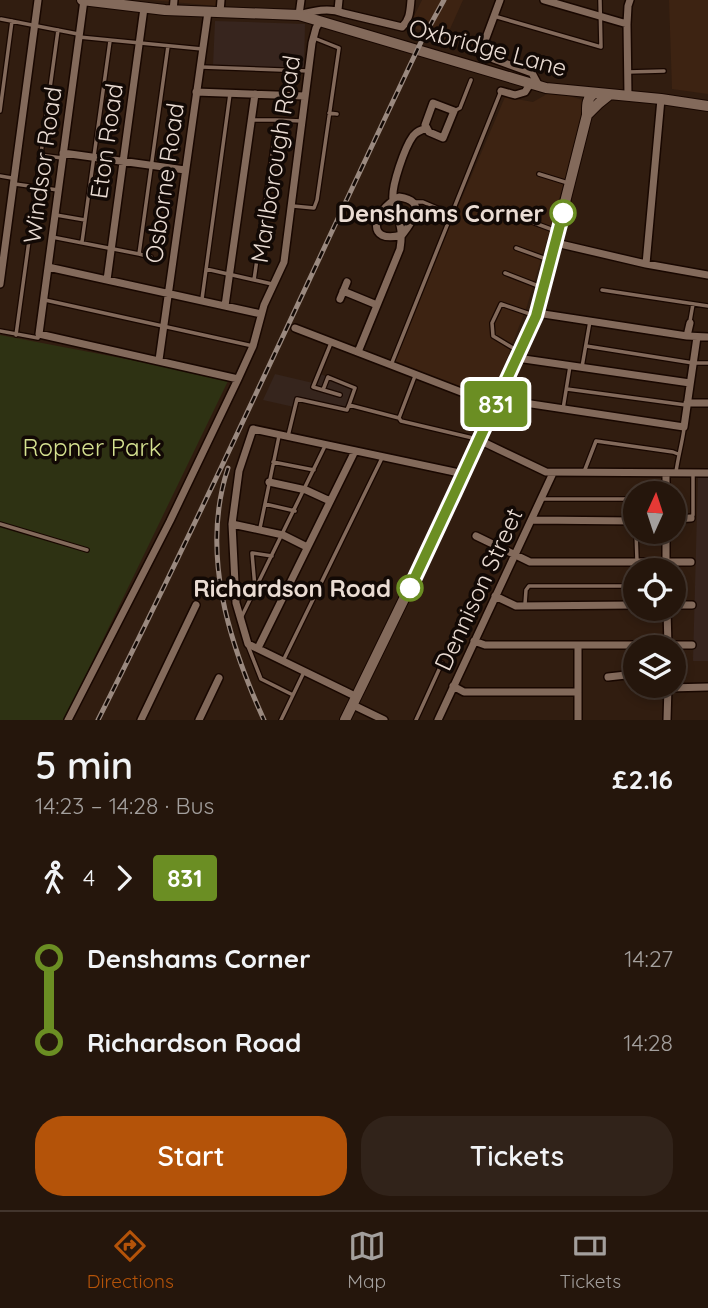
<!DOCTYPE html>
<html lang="en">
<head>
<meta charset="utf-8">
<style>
	:root { --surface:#25160c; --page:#31231a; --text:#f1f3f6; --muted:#a39f9d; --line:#42352d; --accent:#b45309 }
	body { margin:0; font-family:Quicksand,sans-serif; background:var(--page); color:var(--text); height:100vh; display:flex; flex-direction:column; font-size:26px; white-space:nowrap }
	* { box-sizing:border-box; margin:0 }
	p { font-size:23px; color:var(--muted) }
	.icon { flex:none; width:38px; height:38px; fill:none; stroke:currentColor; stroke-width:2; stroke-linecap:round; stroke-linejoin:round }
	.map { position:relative; height:720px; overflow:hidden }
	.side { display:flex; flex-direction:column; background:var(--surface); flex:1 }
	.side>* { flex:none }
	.badge { padding:0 14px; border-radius:5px; font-size:24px; line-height:46px }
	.needle { width:46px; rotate:3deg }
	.controls { position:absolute; left:623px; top:481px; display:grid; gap:14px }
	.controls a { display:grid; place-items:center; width:63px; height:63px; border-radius:50%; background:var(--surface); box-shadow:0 4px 10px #0003,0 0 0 2px var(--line); font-size:35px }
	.map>.badge { position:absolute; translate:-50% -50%; box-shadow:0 0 0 4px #fff }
	.legs { display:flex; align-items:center; gap:10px; height:77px; padding:0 35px; font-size:23px }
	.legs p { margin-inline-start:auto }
	.headline { display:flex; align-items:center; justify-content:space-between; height:119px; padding:0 35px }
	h1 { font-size:38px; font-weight:600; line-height:52px }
	.cta { display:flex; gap:14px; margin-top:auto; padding:14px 35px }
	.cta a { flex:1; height:80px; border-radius:28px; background:var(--accent); color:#fff; font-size:28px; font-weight:600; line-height:80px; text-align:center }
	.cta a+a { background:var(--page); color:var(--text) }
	ul { padding:0 35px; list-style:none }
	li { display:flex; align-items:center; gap:24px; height:84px; font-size:26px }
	li i { display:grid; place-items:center; width:10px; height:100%; margin:0 9px; background:currentColor }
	li i::after { content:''; width:18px; height:18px; margin:-9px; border:5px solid; border-radius:50%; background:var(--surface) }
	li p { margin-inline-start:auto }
	li:first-child i { background:linear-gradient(#0000 50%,currentColor 0) }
	li:last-child i { background:linear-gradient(currentColor 50%,#0000 0) }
	.tabs { display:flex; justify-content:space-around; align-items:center; height:98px; border-top:2px solid var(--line); background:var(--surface); font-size:19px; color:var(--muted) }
	.tabs a { display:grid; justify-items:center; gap:4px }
	.tabs .selected { color:var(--accent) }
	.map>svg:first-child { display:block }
	.built { fill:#3d2312 }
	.industrial { fill:#36251d }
	.education { fill:#37251e }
	.green { fill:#2e3213 }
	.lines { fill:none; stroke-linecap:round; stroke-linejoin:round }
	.lane-casing { stroke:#180700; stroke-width:6 }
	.street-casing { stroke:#180700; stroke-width:10 }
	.secondary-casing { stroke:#180700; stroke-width:12 }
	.lane { stroke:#836a5b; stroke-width:3.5 }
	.street { stroke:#836a5b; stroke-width:7 }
	.secondary { stroke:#836a5b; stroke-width:10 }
	.rail-casing { stroke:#9a897f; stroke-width:5 }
	.rail { stroke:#120905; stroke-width:2.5; stroke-dasharray:8; stroke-linecap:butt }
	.line-1-casing { stroke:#fff; stroke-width:16 }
	.line-1 { stroke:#6b8e23; stroke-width:10 }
	.stop-1-dot { fill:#fff; stroke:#6b8e23; stroke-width:3.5 }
	.labels { text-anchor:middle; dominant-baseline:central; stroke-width:7; stroke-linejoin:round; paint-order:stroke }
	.street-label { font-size:24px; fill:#eadcd3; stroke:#120905 }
	.stop-label { font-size:24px; font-weight:bold; fill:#eadcd3; stroke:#120905; text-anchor:end }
	.park-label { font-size:24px; fill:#d5e190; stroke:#120905 }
</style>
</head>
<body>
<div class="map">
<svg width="708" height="720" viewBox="0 0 708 720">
	<rect width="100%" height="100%" fill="#311d10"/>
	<!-- built -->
	<path class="built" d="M150 0H218L217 6Z
		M422 0H463L445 40 409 26Z
		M669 0H708V94L672 89Z
		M552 91 586 101 581 126 527 306 491 399 392 362 505 97 533 102Z"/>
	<!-- industrial -->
	<path class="industrial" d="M318 373 355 388 347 409 297 399 294 407 263 400 275 374 313 383Z"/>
	<!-- education -->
	<path class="education" d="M215 21 305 24 304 68 213 66Z
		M698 475H708V661H693Z"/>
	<!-- green -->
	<path class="green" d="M0 335 158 365 228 381 64 720H0Z"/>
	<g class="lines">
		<!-- lane casing -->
		<g class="lane-casing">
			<path id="lane" d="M494 16 601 47 600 0
				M1 19 78 34
				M79 37 202 49
				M202 67 309 71
				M628 72 664 71
				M456 110 460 108 471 80
				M0 111 12 21
				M329 113 337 114
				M252 120H277
				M40 155 62 158
				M539 174 568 183
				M0 176 12 178
				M15 184 58 190
				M414 202H423L444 211
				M293 206 314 208 317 200 339 48 314 38
				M56 215 85 220
				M524 219 556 231
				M52 237 139 254
				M82 242 110 41
				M516 248 549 260
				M151 257 139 254 168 46
				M206 269 272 284
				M505 273 541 287
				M254 280 277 120 302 121
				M602 290 708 306
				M202 299 230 94
				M45 300 253 346
				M690 321 693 304
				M0 331 38 338 39 334
				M16 335 58 30
				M331 343 313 387 340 395
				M586 346 693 363H708
				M518 351 493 336 492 323 501 304 533 315
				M391 365 501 91
				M582 367 590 321
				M567 389 686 405
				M323 390 328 377 355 388 349 405 399 418 415 376
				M563 409 570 366
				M399 418 401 421 477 439
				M288 436 297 399 347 410 349 405
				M273 462 314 470
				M584 472 596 441 673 452 678 454
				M676 472C678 457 682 444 684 429
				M543 499H635
				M265 504 295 511
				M691 518 693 515V473
				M0 524 87 550
				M260 528 279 436
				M636 532 637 561
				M255 588 252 553 272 556
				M525 604 526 590 529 586H635
				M241 618 325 446
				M248 646 261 679 293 695 304 672
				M283 661 382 458
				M281 720 293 695
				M416 720 442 663"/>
		</g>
		<!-- street casing -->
		<g class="street-casing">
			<path id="street" d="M84 0 39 334 238 379
				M301 0 299 15C313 11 329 7 343 13L402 27C410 20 410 10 411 0
				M500 0 480 54 532 73 539 86
				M544 0 627 24
				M338 10 339 0
				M173 11 174 0
				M220 12 221 0
				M501 91 515 95 525 92 530 84
				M196 92 305 96
				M628 96 627 24 628 6 630 0
				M433 103 454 111 443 138 429 132 425 125Z
				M63 153 185 170
				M399 197C428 201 413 221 402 235 365 245 372 211 399 197Z
				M556 243 646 264 708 275
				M646 264 661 99
				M48 267 261 314
				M107 280 144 8
				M0 284 38 0
				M343 291 377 305
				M340 299 347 282
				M225 306 255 94
				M537 313 687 336 708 337
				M295 328 495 405
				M687 336 690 323
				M358 352 400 249C404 224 397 221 393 200 391 186 405 147 413 136 417 131 421 130 427 128
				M517 358 690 383
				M159 360 208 12
				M498 399 684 427 697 337
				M687 403H708
				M479 440 546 472 708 473
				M666 473V494
				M269 482 306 490 330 501
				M674 519 691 518
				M532 520 635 521
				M232 524 283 535 307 547
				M666 532V570
				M476 536 530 562H691
				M495 596 516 606 635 605
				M674 605H692
				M667 609 668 647
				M474 641 485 645H692
				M578 645V720
				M258 648 355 451
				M608 677 635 674
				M453 686 464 692H578
				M668 688 708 687
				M357 697 248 644 236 603 232 524 239 471 253 429 464 474
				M353 705 384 720
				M68 720 170 521 238 379 253 346 264 305 284 262 312 43 316 28 320 21
				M141 720 196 605
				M199 720 219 678
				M438 720 553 473
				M667 720 668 686"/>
		</g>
		<!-- secondary casing -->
		<g class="secondary-casing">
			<path id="secondary" d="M82 0 165 10 299 15 546 88 661 99 708 106
				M587 115 599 103 609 95
				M345 720 442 521 537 313 587 115C587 106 586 99 594 93"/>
		</g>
		<!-- lane -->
		<use href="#lane" class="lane"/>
		<!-- street -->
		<use href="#street" class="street"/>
		<!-- secondary -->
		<use href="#secondary" class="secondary"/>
		<!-- rail casing -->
		<g class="rail-casing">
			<path id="rail" d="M228 468C200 553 229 643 264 720
				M98 720C211 496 314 267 422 40L444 0"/>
		</g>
		<!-- rail -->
		<use href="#rail" class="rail"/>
	</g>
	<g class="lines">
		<!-- line-1 casing -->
		<g class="line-1-casing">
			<path id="line-1" d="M410 588 455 492 536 316 563 213"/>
		</g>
		<!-- line-1 -->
		<use href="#line-1" class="line-1"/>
	</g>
	<!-- markers -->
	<g class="stop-1-dot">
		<circle cx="563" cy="213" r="12"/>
		<circle cx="410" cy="588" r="12"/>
	</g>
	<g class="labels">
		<!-- street labels -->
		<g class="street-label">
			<text transform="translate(488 47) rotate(15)">Oxbridge Lane</text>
			<text transform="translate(106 141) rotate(-82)">Eton Road</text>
			<text transform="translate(275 159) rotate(-81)">Marlborough Road</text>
			<text transform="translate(42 165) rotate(-82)">Windsor Road</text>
			<text transform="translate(164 183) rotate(-82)">Osborne Road</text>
			<text transform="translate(478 589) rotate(-65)">Dennison Street</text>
		</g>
		<!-- stop labels -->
		<g class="stop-label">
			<text x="544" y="213">Denshams Corner</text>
			<text x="391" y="588">Richardson Road</text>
		</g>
		<!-- park labels -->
		<g class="park-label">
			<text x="92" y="447">Ropner Park</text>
		</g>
	</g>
</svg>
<div class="controls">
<a><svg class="needle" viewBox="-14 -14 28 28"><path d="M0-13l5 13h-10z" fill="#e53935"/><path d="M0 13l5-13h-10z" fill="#a39f9d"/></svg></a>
<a><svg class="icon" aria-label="locate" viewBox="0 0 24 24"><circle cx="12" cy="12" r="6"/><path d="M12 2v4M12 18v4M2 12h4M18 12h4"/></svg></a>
<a><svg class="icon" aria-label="layers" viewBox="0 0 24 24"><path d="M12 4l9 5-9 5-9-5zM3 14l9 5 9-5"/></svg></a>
</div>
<b class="badge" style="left:496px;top:404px;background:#6b8e23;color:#fff">831</b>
</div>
<section class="side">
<div class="headline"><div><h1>5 min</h1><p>14:23 – 14:28 · Bus</p></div><b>£2.16</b></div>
<div class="legs"><svg class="icon" aria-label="walk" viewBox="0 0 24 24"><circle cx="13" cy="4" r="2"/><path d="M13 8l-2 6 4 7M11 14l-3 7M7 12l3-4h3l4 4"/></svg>4<svg class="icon" aria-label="forward" viewBox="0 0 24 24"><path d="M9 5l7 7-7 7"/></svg><b class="badge" style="background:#6b8e23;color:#fff">831</b></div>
<ul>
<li><i style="color:#6b8e23"></i><b>Denshams Corner</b><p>14:27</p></li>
<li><i style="color:#6b8e23"></i><b>Richardson Road</b><p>14:28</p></li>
</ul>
<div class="cta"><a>Start</a><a>Tickets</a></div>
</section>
<nav class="tabs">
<a class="selected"><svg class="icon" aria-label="directions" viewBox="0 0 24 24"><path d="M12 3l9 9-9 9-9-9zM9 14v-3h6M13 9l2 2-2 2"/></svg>Directions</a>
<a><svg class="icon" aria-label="map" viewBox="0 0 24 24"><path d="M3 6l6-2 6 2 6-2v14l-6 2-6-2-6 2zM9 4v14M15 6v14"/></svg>Map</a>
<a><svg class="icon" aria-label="tickets" viewBox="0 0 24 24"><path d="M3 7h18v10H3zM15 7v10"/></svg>Tickets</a>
</nav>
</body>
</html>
